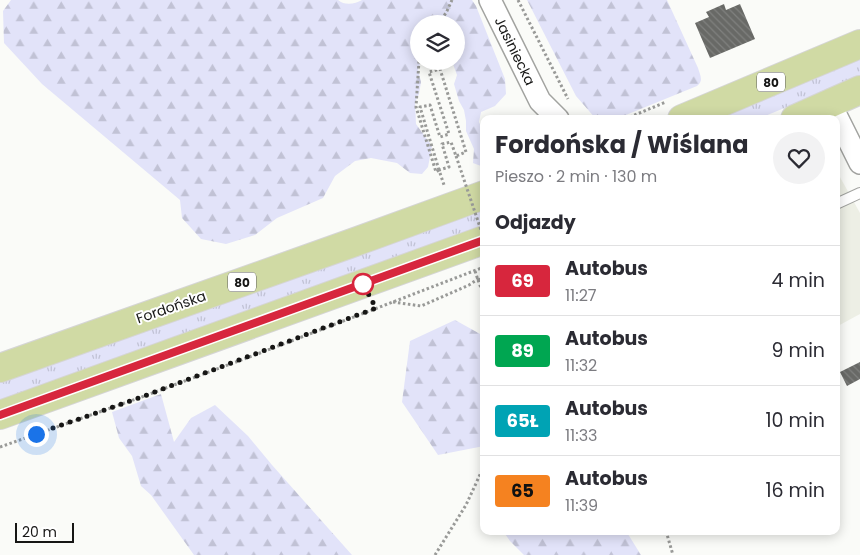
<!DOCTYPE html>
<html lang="pl">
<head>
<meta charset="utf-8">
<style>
	:root { --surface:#fff; --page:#f2f2f3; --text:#2b2b33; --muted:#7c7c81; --line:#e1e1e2 }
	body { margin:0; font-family:Poppins,sans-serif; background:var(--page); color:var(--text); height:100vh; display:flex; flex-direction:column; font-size:19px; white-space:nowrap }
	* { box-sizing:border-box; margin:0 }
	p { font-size:16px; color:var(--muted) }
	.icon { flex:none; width:28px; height:28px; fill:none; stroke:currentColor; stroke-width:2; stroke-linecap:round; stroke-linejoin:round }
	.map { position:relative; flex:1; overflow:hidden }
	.sheet { position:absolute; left:480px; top:115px; width:360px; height:420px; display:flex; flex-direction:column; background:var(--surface); border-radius:10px; box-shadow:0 2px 12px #0003 }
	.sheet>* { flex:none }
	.badge { padding:0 10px; border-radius:4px; font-size:18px; line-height:32px }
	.tools { position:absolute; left:410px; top:15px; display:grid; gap:10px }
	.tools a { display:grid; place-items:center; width:55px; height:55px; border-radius:50%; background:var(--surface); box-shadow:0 2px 12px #0003; font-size:25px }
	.scale { position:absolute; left:15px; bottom:12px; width:59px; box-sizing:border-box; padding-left:5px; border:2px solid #161615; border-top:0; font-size:14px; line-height:18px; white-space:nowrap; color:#161615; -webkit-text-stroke:4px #fff; paint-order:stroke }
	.you { position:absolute; width:25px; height:25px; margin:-12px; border:4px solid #fff; border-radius:50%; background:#1a73e8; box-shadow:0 0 0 8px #1a73e833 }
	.map>.badge { position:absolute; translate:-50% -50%; box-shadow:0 0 0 2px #fff }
	h2 { padding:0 15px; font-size:19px; line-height:45px }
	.round { display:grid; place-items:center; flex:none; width:52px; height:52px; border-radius:26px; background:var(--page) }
	.headline { display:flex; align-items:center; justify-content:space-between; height:85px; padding:0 15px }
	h1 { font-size:24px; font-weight:700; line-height:38px }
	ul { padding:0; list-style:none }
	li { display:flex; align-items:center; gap:15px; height:70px; padding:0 15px; border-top:1px solid var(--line) }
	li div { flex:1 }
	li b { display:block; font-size:19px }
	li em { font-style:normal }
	li .badge { min-width:55px; font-weight:700; text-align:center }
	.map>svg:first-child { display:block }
	.built { fill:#edefe5 }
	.grass { fill:url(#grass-tufts) }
	.forest { fill:url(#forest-firs) }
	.building { fill:url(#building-back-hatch) }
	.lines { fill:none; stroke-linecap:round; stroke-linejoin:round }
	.lane-casing { stroke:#a2a3a0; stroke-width:12 }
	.street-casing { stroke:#a2a3a0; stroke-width:24 }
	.primary-casing { stroke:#d5d5d5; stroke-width:30 }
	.path { stroke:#999a98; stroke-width:3; stroke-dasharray:2.5 2.5; stroke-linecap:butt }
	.lane { stroke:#fff; stroke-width:10 }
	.street { stroke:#fff; stroke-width:21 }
	.primary { stroke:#d0daa4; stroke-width:28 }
	.path-bridge { stroke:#999a98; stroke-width:3; stroke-dasharray:2.5 2.5; stroke-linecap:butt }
	.line-casing { stroke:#fff; stroke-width:11 }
	.line { stroke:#d7263d; stroke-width:8 }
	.walk { stroke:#161615; stroke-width:5; stroke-dasharray:0 9 }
	.stop-dot { fill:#fff; stroke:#d7263d; stroke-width:2.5 }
	.labels { text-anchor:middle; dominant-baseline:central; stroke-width:4; stroke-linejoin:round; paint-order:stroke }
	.shield { fill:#fff; stroke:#5c5c5b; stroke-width:1 }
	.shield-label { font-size:12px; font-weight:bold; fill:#161615 }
	.street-label { font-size:14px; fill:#161615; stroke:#fff }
</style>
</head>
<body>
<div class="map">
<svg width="860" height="555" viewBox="0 0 860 555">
	<defs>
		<pattern id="grass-tufts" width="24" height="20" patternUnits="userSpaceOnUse" patternTransform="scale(1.25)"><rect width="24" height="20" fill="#e2e3f9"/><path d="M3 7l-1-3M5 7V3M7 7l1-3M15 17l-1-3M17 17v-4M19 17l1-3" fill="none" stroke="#c1c2d5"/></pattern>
		<pattern id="forest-firs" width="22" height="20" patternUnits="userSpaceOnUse" patternTransform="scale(1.25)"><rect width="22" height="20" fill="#e2e3f9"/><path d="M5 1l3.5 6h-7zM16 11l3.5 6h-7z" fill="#c1c2d5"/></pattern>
		<pattern id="building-back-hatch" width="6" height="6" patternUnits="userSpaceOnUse" patternTransform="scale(1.25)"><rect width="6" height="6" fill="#686966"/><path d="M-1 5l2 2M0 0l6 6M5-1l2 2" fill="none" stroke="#80817f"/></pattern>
	</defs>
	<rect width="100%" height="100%" fill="#fafbf8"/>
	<!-- built -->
	<path class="built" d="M836 170 860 213V314L836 327Z"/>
	<!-- grass -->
	<path class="grass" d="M860 55V77L758 119H706Z
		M484 207V230L0 406V383Z"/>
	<!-- forest -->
	<path class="forest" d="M11 0H338C345 6 355 4 362 0H472L476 6 505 79 506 94 495 106 481 112 479 122 484 133V165L481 166 473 163 474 149 466 131V121L464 110 459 101 454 84 457 75 453 64 450 61H456V24H419V61H421L418 69 421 82 419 94 415 102 416 124 432 146 428 167 422 174 410 173 397 163 371 158 355 161 335 176 323 198 277 218 255 235 226 244 201 239 182 218 180 200 42 84 4 43 3 11Z
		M527 0H667L698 68C700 75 704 81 697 86L616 119H596L576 96Z
		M455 320 482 335 484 339V446L438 455 402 402 410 341Z
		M161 394 174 442 191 418 215 405 248 436 272 465 352 555H194L151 495 141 486 132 456 119 438 112 412Z
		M503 531H626L641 555H524L510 541Z"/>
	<!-- building -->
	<path class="building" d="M724 4 726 10 740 4 755 39 710 58 695 23 709 17 706 12Z
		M860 362V379L847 386 840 372Z"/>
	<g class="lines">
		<!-- lane casing -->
		<g class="lane-casing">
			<path id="lane" d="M836 204 860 193"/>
		</g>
		<!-- street casing -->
		<g class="street-casing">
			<path id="street" d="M490 0 540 101 558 119
				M830 103 860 163"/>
		</g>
		<!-- primary casing -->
		<g class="primary-casing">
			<path id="primary" d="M682 119 860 44
				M795 119 860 90
				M0 368 355 242 484 195
				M0 415 484 240"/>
		</g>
		<!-- path -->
		<path class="path" d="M518 0 568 99
			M439 24 447 11 452 0
			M419 61 416 107 436 172 439 170
			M625 119 666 102
			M439 170 420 107 430 105 440 137 449 134 429 72 440 69 466 152 456 156 451 142 442 144 449 167 439 170 444 185
			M475 271 478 280 484 278
			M478 280 484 296
			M393 302 421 306 469 285 484 275
			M0 447 139 398 260 353 484 267
			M666 531 673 555
			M435 555 466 505 484 466"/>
		<!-- lane -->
		<use href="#lane" class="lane"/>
		<!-- street -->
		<use href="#street" class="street"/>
		<!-- primary -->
		<use href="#primary" class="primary"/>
		<!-- path-bridge -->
		<path class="path-bridge" d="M456 156 484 239"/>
	</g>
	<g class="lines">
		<!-- line casing -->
		<g class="line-casing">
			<path id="line" d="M0 415 484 240"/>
		</g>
		<!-- line -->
		<use href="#line" class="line"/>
		<!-- walk -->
		<path class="walk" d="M36 434 139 398 376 308 363 284"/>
	</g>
	<!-- markers -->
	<circle class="stop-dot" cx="363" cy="284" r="10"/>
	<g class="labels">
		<!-- shield labels -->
		<g class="shield">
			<rect x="757" y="72.5" width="28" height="19" rx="4"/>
			<rect x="228" y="272.5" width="28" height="19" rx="4"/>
		</g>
		<g class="shield-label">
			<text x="771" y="82">80</text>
			<text x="242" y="282">80</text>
		</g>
		<!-- street labels -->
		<g class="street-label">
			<text transform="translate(515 51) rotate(64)">Jasiniecka</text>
			<text transform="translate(171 307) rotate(-19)">Fordońska</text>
		</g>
	</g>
</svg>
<div class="tools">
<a><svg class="icon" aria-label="layers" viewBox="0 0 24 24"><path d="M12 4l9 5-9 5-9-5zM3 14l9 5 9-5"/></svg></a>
</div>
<div class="scale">20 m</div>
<div class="you" style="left:36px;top:434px"></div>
<section class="sheet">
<div class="headline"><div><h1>Fordońska / Wiślana</h1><p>Pieszo · 2 min · 130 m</p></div><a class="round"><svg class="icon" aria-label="heart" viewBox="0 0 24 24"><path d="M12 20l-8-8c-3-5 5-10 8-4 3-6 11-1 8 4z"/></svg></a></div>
<h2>Odjazdy</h2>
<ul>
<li><span class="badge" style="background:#d7263d;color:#fff">69</span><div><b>Autobus</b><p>11:27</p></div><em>4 min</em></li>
<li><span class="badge" style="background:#00a651;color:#fff">89</span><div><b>Autobus</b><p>11:32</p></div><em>9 min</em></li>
<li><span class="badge" style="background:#00a3b4;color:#fff">65Ł</span><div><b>Autobus</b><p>11:33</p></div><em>10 min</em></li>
<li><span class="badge" style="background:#f58220;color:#111">65</span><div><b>Autobus</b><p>11:39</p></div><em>16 min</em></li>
</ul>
</section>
</div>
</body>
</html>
